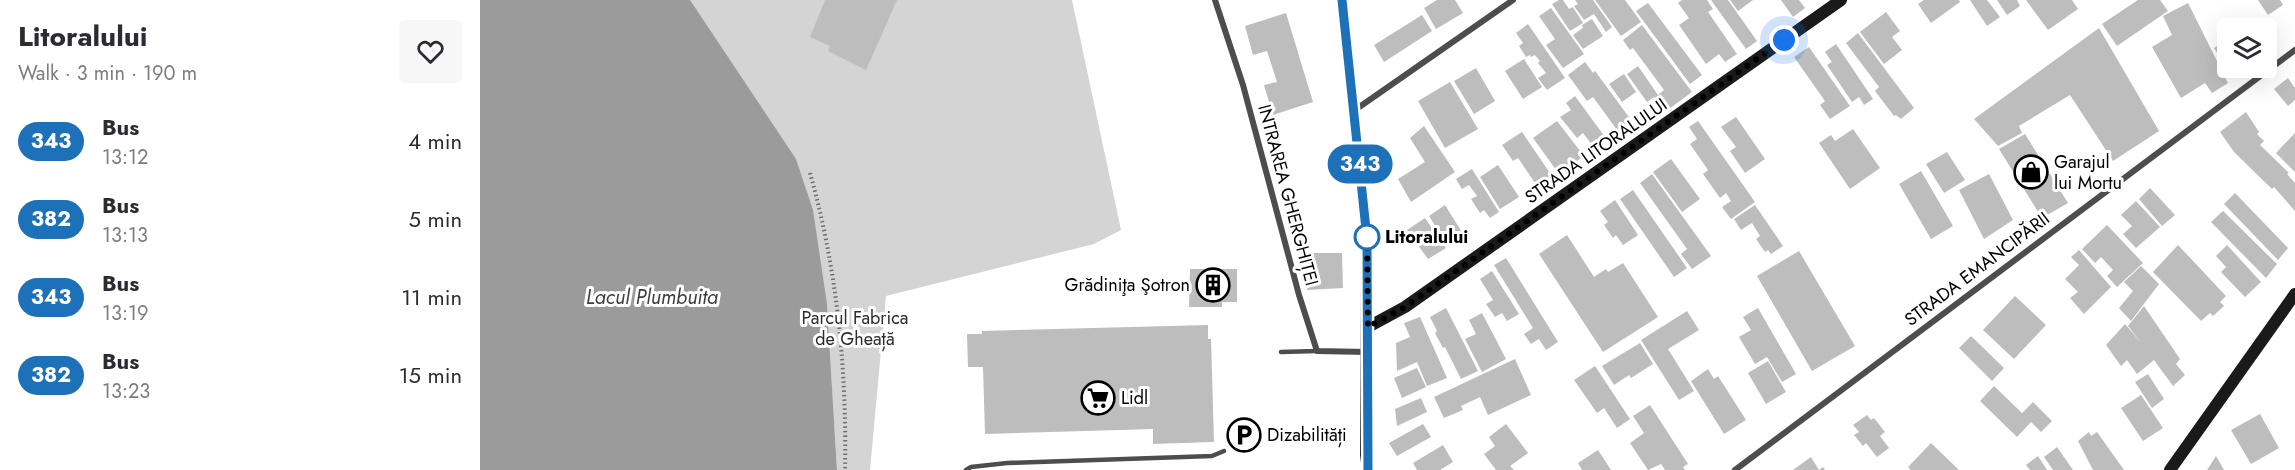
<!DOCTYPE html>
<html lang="en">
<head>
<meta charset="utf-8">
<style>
	:root { --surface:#fff; --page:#f7f7f7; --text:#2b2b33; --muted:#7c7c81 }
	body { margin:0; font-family:Jost,sans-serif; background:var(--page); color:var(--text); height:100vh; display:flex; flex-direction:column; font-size:22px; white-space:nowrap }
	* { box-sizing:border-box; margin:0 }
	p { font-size:20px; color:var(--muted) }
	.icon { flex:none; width:33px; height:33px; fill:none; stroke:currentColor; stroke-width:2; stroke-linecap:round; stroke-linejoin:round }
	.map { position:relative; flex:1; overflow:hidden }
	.drawer { display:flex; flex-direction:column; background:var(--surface); width:480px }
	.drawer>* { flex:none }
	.badge { padding:0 12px; border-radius:20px; font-size:21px; line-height:39px }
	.tools { position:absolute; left:1737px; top:18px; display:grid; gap:12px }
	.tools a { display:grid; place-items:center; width:60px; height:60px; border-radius:6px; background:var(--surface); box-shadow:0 6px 24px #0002; font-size:30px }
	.you { position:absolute; width:30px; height:30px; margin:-15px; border:4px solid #fff; border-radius:50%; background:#1a73e8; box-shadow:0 0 0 9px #1a73e833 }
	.map>.badge { position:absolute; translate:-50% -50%; box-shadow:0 0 0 3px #fff }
	.round { display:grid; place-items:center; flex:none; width:63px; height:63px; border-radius:6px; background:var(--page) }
	.head { display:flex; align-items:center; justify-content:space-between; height:102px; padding:0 18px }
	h1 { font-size:28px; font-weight:700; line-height:45px }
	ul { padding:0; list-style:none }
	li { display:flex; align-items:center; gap:18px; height:78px; padding:0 18px }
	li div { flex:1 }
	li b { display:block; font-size:22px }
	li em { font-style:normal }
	li .badge { min-width:66px; font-weight:700; text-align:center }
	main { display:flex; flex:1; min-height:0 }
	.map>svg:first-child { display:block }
	.green { fill:#d4d4d4 }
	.water { fill:#9b9b9b }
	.building { fill:#bdbdbd }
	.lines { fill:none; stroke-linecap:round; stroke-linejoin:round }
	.path { stroke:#6f6f6f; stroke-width:4; stroke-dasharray:1.5 3; stroke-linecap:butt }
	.lane { stroke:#4d4d4d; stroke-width:4.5 }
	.street { stroke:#4d4d4d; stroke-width:6 }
	.secondary { stroke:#1a1a1a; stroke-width:12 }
	.line-casing { stroke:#fff; stroke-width:14 }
	.line { stroke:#1d71b8; stroke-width:9 }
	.walk { stroke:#000; stroke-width:6; stroke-dasharray:0 10.8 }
	.stop-dot { fill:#fff; stroke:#1d71b8; stroke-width:3 }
	.labels { text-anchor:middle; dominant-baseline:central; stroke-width:6; stroke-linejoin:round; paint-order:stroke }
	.street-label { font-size:18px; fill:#000; stroke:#fff }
	.poi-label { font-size:18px; fill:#000; stroke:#fff; text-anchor:start }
	.stop-label { font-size:18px; font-weight:bold; fill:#000; stroke:#fff; text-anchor:start }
	.park-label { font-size:18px; fill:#2b2b2b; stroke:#fff }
	.water-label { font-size:20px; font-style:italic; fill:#3c3c3c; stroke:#fff }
</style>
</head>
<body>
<main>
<section class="drawer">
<div class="head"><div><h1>Litoralului</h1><p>Walk · 3 min · 190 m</p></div><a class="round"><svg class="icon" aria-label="heart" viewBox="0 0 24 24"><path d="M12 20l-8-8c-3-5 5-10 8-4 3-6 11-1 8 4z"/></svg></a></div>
<ul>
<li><span class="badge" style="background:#1d71b8;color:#fff">343</span><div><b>Bus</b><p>13:12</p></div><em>4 min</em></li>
<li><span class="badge" style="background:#1d71b8;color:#fff">382</span><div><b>Bus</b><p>13:13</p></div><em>5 min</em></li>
<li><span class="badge" style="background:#1d71b8;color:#fff">343</span><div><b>Bus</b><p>13:19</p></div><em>11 min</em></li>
<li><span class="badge" style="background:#1d71b8;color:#fff">382</span><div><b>Bus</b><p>13:23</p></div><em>15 min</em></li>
</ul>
</section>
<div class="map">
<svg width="1815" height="470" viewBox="0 0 1815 470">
	<rect width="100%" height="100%" fill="#fff"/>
	<!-- green -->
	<path class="green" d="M210 0H592L641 230 614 244 406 296 390 470H357L347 304Z"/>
	<!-- water -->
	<path class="water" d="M0 0H210L316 159 333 210 347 304 357 470H0Z"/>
	<!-- building -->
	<path class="building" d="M345 0H417L386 70 348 51 350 46 330 37Z
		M957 0H975L983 13 956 29 944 8Z
		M1079 0H1083L1089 9 1093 7 1103 23 1090 31 1072 4Z
		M1095 0H1113L1132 27 1126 32 1114 14 1104 20 1094 6 1098 4Z
		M1115 0H1145L1161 22 1141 36Z
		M1202 0H1227L1233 9 1228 12 1257 54 1245 62 1239 54 1226 64 1199 25 1209 18 1198 3Z
		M1231 0H1248L1277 41 1266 49Z
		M1250 0H1273L1258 11Z
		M1301 0H1319L1325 8 1313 17Z
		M1444 0H1479L1480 2 1451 23 1438 4Z
		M1490 0H1507L1520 17 1507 26Z
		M1517 0H1537L1540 6 1527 15Z
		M1546 0H1592L1598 9 1568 30Z
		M1658 0H1680L1688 11 1637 46 1622 24Z
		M1778 0H1800L1803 5 1788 15Z
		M1168 3 1222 75 1210 84 1156 11Z
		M1708 3 1748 83 1732 93 1725 83 1701 98 1672 47 1692 35 1683 16Z
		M1071 8 1104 54 1083 68 1066 45 1075 39 1059 16Z
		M1406 12 1420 31 1412 37 1422 50 1404 64 1380 32Z
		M806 13 833 102 793 115 784 85 797 82 787 51 773 55 765 26Z
		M942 15 952 31 904 62 894 45Z
		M1112 19 1123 36 1103 49 1093 35 1103 28 1102 25Z
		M1048 24 1085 78 1067 90 1058 78 1066 73 1058 63 1060 61 1055 55 1051 57 1050 55 1046 57 1039 46 1043 43 1036 33Z
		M1162 25 1212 92 1185 112 1174 97 1167 102 1147 74 1158 66 1178 95 1184 90 1153 48 1150 50 1143 40Z
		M1619 28 1679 131 1633 161 1590 95 1539 126 1542 133 1518 146 1494 119Z
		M1378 33 1434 108 1421 119 1416 115 1414 116 1395 91 1399 87 1366 43Z
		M1748 40V62L1744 64 1734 48Z
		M1356 44 1393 99 1384 105 1379 97 1372 102 1347 65 1352 62 1345 52Z
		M1329 47 1370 106 1350 119 1340 105 1345 101 1314 57Z
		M1044 59 1062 87 1043 99 1025 71Z
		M1105 62 1113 73 1115 71 1154 124 1140 134 1113 97 1107 101 1088 75Z
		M996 68 1015 101 994 114 974 81Z
		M1755 68H1775L1761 76Z
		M1144 74 1156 92 1142 102 1129 84Z
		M1808 78 1815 88V100L1808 106 1794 89Z
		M970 82 998 129 965 148 938 101Z
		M1095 96 1125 137 1113 146 1103 133 1097 138 1080 117 1091 110 1086 103Z
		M1766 112 1779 132 1777 134 1784 141 1780 145 1809 173 1807 174 1815 183V211L1794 187 1792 189 1754 152 1740 132Z
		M1256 117 1285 159 1265 173 1250 151 1256 147 1241 127Z
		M1077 121 1104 156 1079 174 1053 138Z
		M1218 121 1275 202 1251 219 1242 207 1251 201 1246 193 1240 198 1223 174 1228 170 1210 144 1217 139 1209 127Z
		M944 126 975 172 931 202 918 179 945 162 930 138Z
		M1373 129 1400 168 1370 189 1339 143 1351 135 1355 141Z
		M1042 132 1072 176 1057 186 1038 158 1033 161 1022 145Z
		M1815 133V172L1796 153Z
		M1545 134 1588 203 1562 218 1519 149Z
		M1467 152 1485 180 1464 193 1446 164Z
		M1191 159 1220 199 1202 212 1173 172Z
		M1018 165 1039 197 1020 209 1000 177Z
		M992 169 1019 212 1010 218 1004 210 1000 213 991 199 997 196 989 185 982 189 976 179Z
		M1441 171 1473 226 1451 239 1419 184Z
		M1172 174 1231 256 1212 269 1201 254 1207 249 1160 183Z
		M1509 174 1533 220 1504 239 1479 190Z
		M1670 188 1695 215 1682 226 1659 199Z
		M1153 190 1207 268 1194 277 1140 199Z
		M1755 193 1808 248 1798 260 1744 204Z
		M1135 200 1158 235 1143 245 1136 235 1133 238 1124 225 1128 222 1120 211Z
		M1656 201 1680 227 1656 248 1643 234 1652 226 1641 215Z
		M965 205 983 234 967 244 949 216Z
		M1275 205 1303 246 1291 254 1288 250 1285 252 1276 239 1280 236 1272 223 1261 230 1254 219Z
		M1743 211 1797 264 1786 278 1731 222Z
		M945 218 966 248 948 259 927 230Z
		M1627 225 1663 263 1637 287 1627 276 1633 270 1621 257 1615 263 1602 249Z
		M1087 235 1114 277 1126 269 1128 272 1143 263 1178 317 1123 352 1059 254Z
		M1698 245 1746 296 1740 302 1744 306 1733 316 1730 313 1721 321 1673 272Z
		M1747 245 1781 282 1765 297 1741 272 1746 267 1736 256Z
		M1599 250 1631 287 1604 314 1590 298 1598 292 1585 279 1599 265 1591 257Z
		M1319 251 1375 346 1332 371 1277 276Z
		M826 253H862L863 288 827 290Z
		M1026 258 1078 342 1066 350 1059 339 1051 344 1044 334 1053 328 1014 265Z
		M1661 266 1679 284 1651 321 1639 308 1653 291 1644 282Z
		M710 269H757V302H742V307H709Z
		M1012 271 1039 314 1027 321 1022 313 1015 317 1006 304 1013 300 1000 279Z
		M1535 296 1566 325 1534 359 1503 330Z
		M1664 306 1700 359 1696 364 1705 375 1693 386 1674 360 1657 374 1647 360 1641 366 1626 345 1645 324 1662 344 1648 326Z
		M966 308 998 371 981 379 965 347 963 348 955 333 957 331 950 317Z
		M1278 308 1316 374 1302 382 1287 357 1275 364 1259 337 1271 330 1263 317Z
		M1207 311 1219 330 1188 349 1214 391 1199 400 1161 340Z
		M1002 313 1026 359 1002 372 985 339 996 334 989 320Z
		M940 317 967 378 947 386 937 362 917 371 916 343 930 337 924 323Z
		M728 325V339H731L734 442 673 444V429L505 434 503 367H488L487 334H502V331Z
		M1491 336 1524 368 1512 381 1479 348Z
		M1160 343 1173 364 1151 378 1149 375 1134 385 1122 366Z
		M1035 359 1051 395 1008 415 1000 397 981 406 983 410 964 418 954 397Z
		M1288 361 1306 392 1286 404 1268 373Z
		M1115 366 1150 419 1137 428 1124 408 1117 413 1094 380Z
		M937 368 946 387 922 398 914 378Z
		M1228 369 1234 379 1238 376 1266 420 1244 434 1211 381Z
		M1668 374 1684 399 1672 408 1655 382Z
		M1514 386 1542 413 1553 402 1572 421 1561 432 1551 422 1537 437 1500 401Z
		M1661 395 1683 428 1663 441 1641 408Z
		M941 398 947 412 917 426 915 409Z
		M1170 405 1208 464 1203 467 1205 470H1185L1181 464 1168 470 1150 443 1164 433 1153 416Z
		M1780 414 1799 448 1771 464 1751 430Z
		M1387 415 1391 420 1394 418 1405 432 1400 436 1409 448 1397 457 1386 443 1383 446 1374 435 1379 432 1373 425Z
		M943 424 951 437 917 456 909 443Z
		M1026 424 1048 453 1030 466 1034 470H1016L1004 454 1015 446 1009 437Z
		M1609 432 1611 436 1617 432 1644 470H1613L1598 441Z
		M1451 443 1479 470H1431L1428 467Z
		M963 445 973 462 960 470H937L933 463Z
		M1577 447 1593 470H1573L1564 457Z
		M1118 450 1131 470H1102L1098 463Z
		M1558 456 1567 470H1550L1546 465Z
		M1736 456 1744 470H1727Z
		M1331 457 1339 470 1343 467 1345 470H1313Z"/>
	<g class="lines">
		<!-- path -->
		<path class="path" d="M330 173C357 268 367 371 365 470"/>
		<!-- lane -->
		<path class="lane" d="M801 352 837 351
			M486 470 491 467 527 463 732 456 744 451"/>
		<!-- street -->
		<path class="street" d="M735 0 763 85 819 295 837 351 887 352
			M875 110 1033 0
			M1255 470 1815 50"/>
		<!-- secondary -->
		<path class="secondary" d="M862 0 887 239 886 455 888 470
			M888 327 925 307 1361 0
			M1690 470 1815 294"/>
	</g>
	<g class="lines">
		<!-- line casing -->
		<g class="line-casing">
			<path id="line" d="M862 0 887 239 888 470"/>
		</g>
		<!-- line -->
		<use href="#line" class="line"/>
		<!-- walk -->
		<path class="walk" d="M887 237 888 327 925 307 1304 40"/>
	</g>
	<!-- icons -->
	<defs>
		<g id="shop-ring" transform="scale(1.725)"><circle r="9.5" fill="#fff" stroke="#000" stroke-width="1.5"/><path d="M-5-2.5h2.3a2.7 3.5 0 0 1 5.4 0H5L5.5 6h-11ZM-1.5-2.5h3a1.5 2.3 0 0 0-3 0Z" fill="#000"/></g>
		<g id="building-ring" transform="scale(1.725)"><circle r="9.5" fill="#fff" stroke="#000" stroke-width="1.5"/><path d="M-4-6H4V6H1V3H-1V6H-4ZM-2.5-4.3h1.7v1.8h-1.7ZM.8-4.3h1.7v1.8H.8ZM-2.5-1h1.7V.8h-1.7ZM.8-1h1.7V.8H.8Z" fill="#000"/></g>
		<g id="supermarket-ring" transform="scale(1.725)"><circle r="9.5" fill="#fff" stroke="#000" stroke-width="1.5"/><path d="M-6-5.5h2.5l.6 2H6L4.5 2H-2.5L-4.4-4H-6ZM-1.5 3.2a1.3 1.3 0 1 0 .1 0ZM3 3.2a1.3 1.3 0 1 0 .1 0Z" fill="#000"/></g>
		<g id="parking-ring" transform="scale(1.725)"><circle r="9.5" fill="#fff" stroke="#000" stroke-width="1.5"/><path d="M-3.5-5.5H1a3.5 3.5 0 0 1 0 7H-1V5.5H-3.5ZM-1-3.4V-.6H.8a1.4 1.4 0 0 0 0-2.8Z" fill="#000"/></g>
	</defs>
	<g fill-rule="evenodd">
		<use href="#shop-ring" x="1551" y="172"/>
		<use href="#building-ring" x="733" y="285"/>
		<use href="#supermarket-ring" x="618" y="398"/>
		<use href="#parking-ring" x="764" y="435"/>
	</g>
	<!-- markers -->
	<circle class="stop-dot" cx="887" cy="237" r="12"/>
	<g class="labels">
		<!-- street labels -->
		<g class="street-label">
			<text transform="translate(1116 151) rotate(-35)">STRADA LITORALULUI</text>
			<text transform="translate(808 195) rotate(75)">INTRAREA GHERGHIȚEI</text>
			<text transform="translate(1497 269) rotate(-37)">STRADA EMANCIPĂRII</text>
		</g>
		<!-- poi labels -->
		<g class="poi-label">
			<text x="1574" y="162">Garajul<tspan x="1574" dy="21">lui Mortu</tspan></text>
			<text x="710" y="285" text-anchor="end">Grădiniţa Şotron</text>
			<text x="641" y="398">Lidl</text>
			<text x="787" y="435">Dizabilități</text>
		</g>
		<!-- stop labels -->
		<g class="stop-label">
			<text x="905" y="237">Litoralului</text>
		</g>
		<!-- park labels -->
		<g class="park-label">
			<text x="375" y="318">Parcul Fabrica<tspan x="375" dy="21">de Gheață</tspan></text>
		</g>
		<!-- water labels -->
		<g class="water-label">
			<text x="172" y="297">Lacul Plumbuita</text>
		</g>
	</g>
</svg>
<div class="tools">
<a><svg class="icon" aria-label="layers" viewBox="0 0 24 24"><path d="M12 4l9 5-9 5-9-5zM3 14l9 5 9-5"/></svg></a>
</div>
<div class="you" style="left:1304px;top:40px"></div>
<b class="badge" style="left:880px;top:164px;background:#1d71b8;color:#fff">343</b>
</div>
</main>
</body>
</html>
